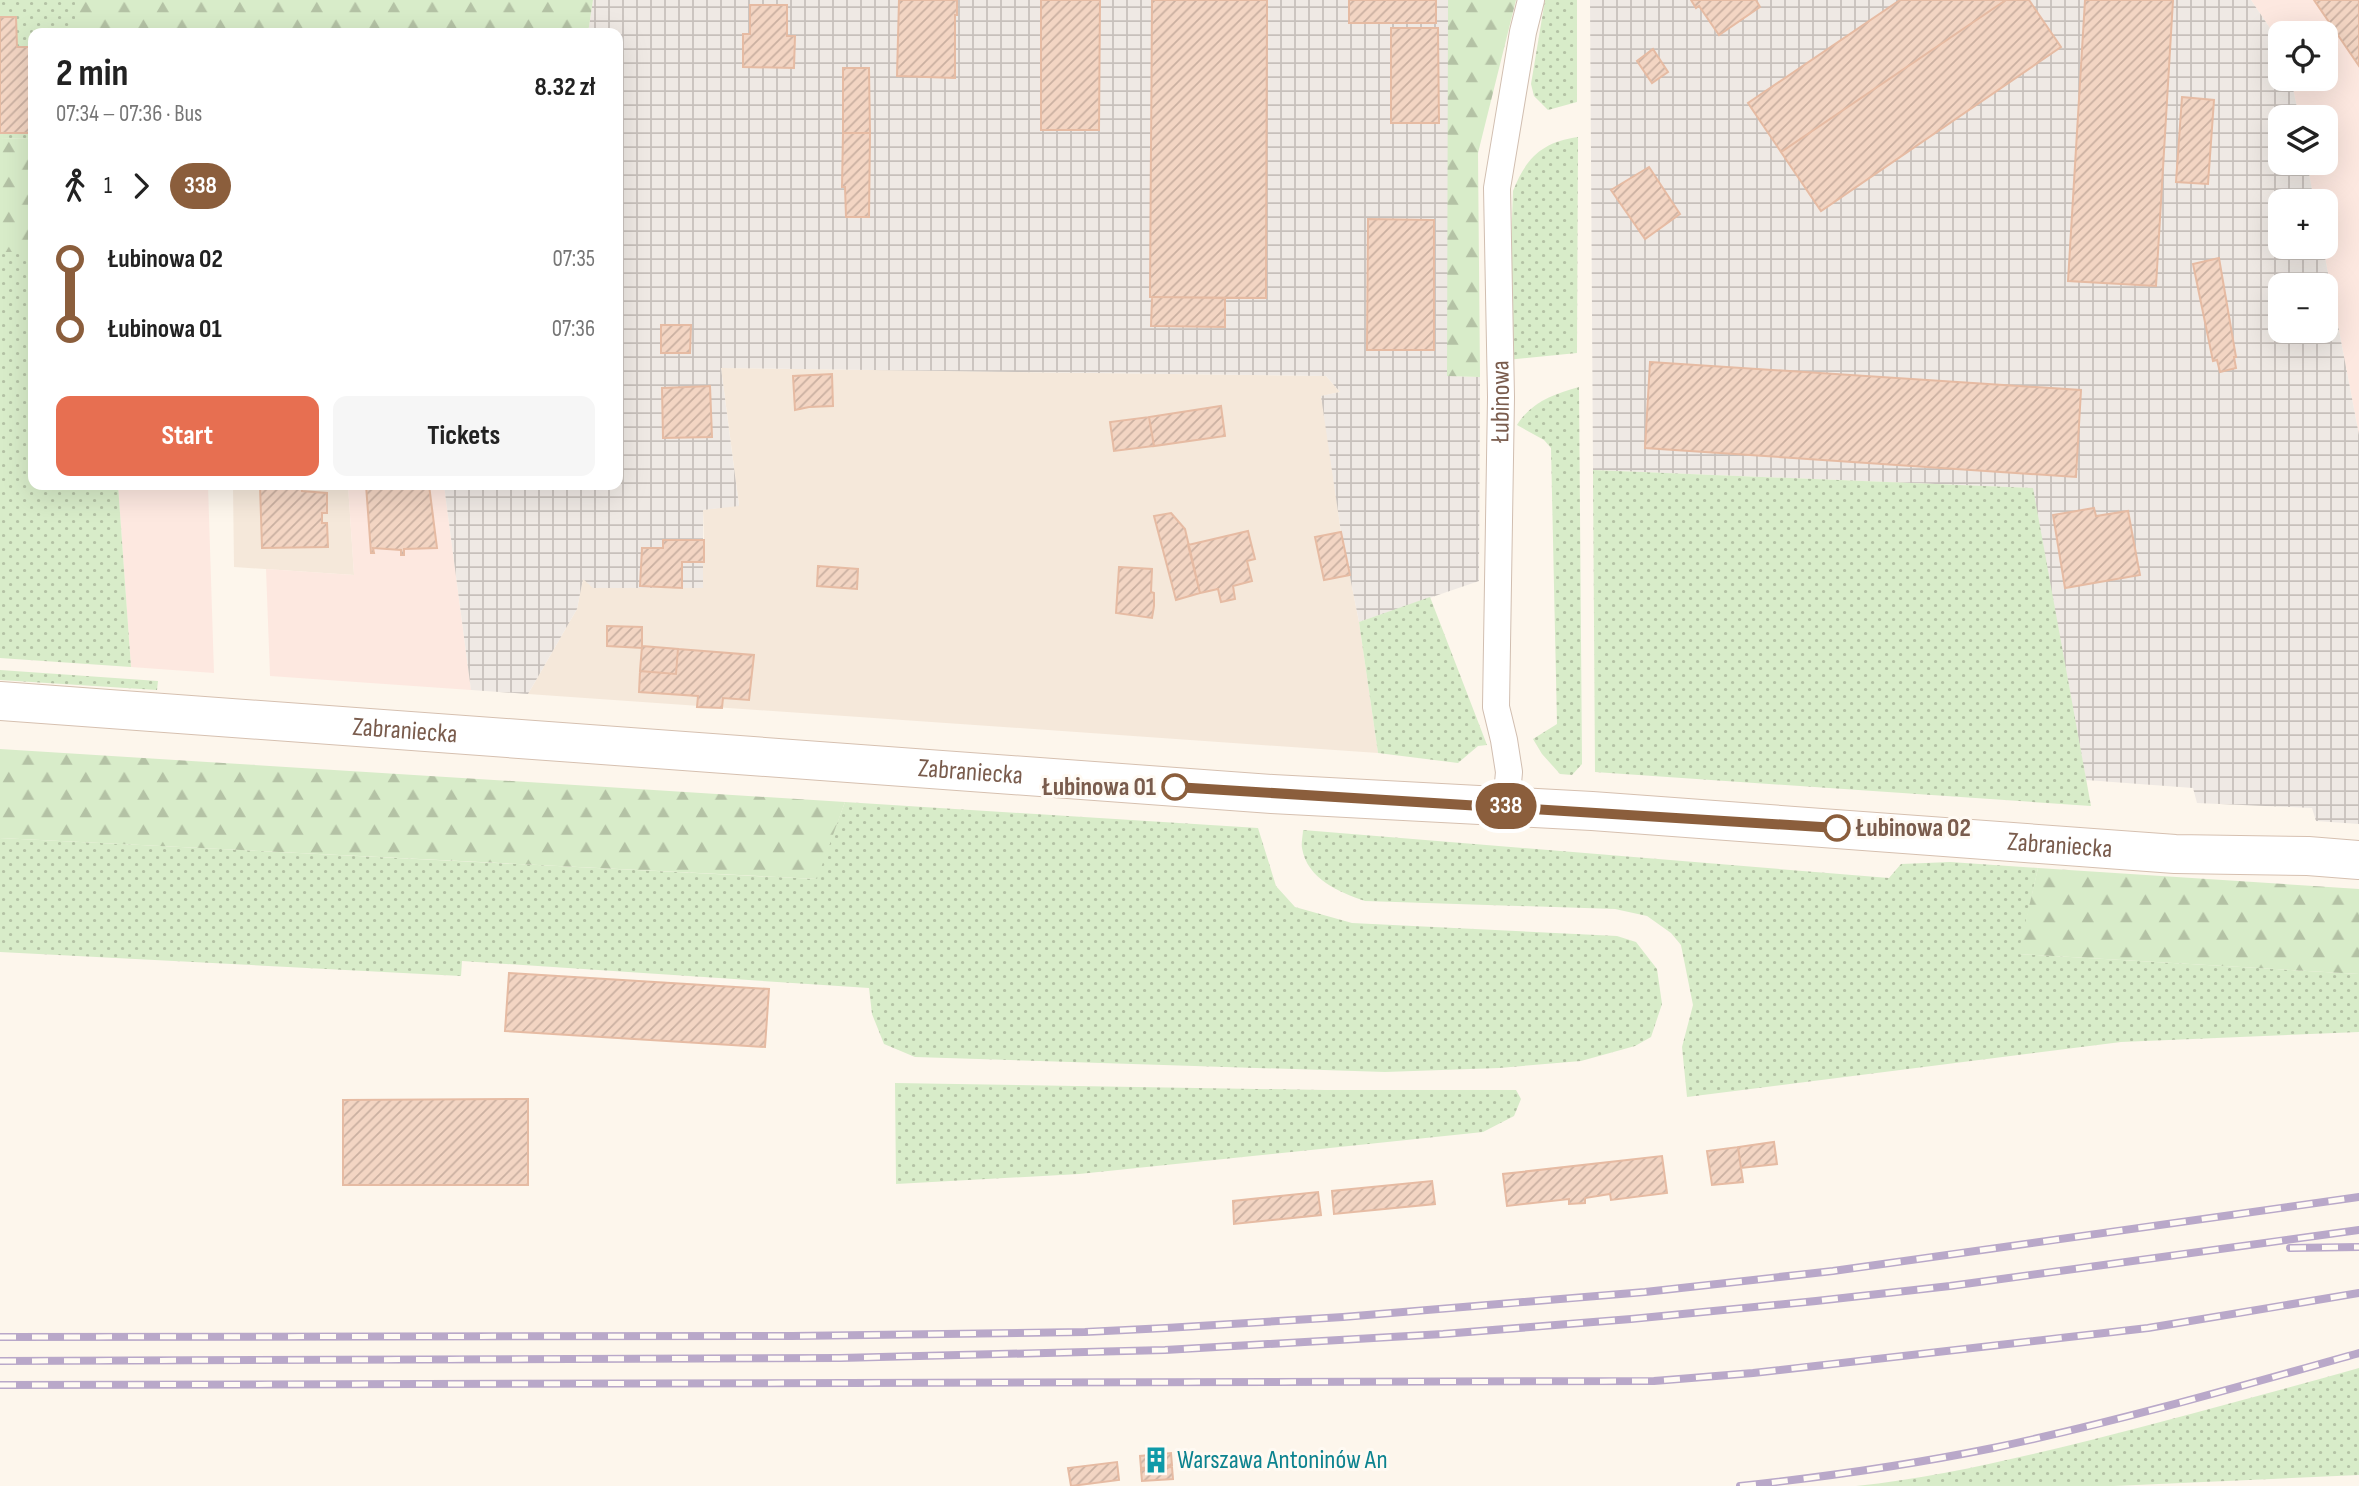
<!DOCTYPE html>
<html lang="en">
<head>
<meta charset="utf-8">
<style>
	:root { --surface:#fff; --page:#f6f6f6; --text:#222; --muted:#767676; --accent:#e76f51 }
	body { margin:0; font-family:"Sofia Sans Condensed",sans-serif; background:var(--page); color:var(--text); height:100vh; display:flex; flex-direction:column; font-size:26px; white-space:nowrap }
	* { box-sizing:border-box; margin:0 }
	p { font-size:23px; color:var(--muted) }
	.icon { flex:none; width:38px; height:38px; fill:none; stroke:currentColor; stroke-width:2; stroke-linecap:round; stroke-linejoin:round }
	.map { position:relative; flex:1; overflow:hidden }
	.details { position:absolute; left:28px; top:28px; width:595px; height:462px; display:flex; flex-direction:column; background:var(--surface); border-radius:14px; box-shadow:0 7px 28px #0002 }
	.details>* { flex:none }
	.badge { padding:0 14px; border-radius:23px; font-size:24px; line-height:46px }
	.tools { position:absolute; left:2268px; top:21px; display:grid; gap:14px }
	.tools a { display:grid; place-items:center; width:70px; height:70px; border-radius:14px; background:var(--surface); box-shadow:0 7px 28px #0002; font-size:35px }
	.map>.badge { position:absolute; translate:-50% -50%; box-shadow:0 0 0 4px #fff }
	.legs { display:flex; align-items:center; gap:10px; height:77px; padding:0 28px; font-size:23px }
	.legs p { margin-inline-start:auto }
	.summary { display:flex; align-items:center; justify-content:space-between; height:119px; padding:0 28px }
	h1 { font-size:38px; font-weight:700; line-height:52px }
	.button { display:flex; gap:14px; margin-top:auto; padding:14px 28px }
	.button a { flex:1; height:80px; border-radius:14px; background:var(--accent); color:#fff; font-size:28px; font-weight:700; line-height:80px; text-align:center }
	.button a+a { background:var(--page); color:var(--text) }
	ul { padding:0 28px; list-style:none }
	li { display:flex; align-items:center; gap:24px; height:70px; font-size:26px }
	li i { display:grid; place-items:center; width:10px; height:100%; margin:0 9px; background:currentColor }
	li i::after { content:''; width:18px; height:18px; margin:-9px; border:5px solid; border-radius:50%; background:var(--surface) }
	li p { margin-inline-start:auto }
	li:first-child i { background:linear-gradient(#0000 50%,currentColor 0) }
	li:last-child i { background:linear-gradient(currentColor 50%,#0000 0) }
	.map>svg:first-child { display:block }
	.residential { fill:#f5e8da }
	.commercial { fill:#fde8e0 }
	.industrial { fill:url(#industrial-grid); fill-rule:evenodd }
	.grass { fill:url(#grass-dots) }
	.forest { fill:url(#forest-firs) }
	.building { fill:url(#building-hatch); stroke:#e6bba3; stroke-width:2 }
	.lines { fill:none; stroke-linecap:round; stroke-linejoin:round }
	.minor-casing { stroke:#d1beb0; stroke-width:28 }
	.secondary-casing { stroke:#d6c0b0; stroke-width:40 }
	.minor { stroke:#fff; stroke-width:26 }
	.secondary { stroke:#fff; stroke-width:38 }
	.rail-casing { stroke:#b9a8c9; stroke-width:8 }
	.rail { stroke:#fffaf3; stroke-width:5; stroke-dasharray:16; stroke-linecap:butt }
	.line-1-casing { stroke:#fff; stroke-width:16 }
	.line-1 { stroke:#8b5e3c; stroke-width:10 }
	.stop-1-dot { fill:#fff; stroke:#8b5e3c; stroke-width:3.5 }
	.labels { text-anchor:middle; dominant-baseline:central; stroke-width:6; stroke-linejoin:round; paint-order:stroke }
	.street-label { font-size:26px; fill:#7a5c4d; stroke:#fffaf3 }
	.stop-label { font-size:26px; font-weight:bold; fill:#7a5c4d; stroke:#fffaf3; text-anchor:end }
	.culture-label { font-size:26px; fill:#0d838f; stroke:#fffaf3; text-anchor:start }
</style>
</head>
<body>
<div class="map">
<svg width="2359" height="1486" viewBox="0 0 2359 1486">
	<defs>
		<pattern id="industrial-grid" width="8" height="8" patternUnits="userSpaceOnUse" patternTransform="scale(1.75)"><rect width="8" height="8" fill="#efe9e4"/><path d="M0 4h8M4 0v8" fill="none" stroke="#c7c0bb"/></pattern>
		<pattern id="grass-dots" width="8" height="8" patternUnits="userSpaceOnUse" patternTransform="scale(1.75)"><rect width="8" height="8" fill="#d8ecc9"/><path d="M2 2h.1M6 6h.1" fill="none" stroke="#b4c2a5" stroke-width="1.8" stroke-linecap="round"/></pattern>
		<pattern id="forest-firs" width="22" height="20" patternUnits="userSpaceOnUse" patternTransform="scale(1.75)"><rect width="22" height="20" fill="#d8ecc9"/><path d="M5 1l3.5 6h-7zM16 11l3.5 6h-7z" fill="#b4c2a5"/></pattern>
		<pattern id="building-hatch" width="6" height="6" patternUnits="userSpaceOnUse" patternTransform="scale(1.75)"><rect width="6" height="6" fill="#f3d5c3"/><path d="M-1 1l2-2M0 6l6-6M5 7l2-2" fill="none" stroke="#cab0a1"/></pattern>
	</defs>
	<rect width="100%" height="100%" fill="#fdf6ec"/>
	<!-- residential -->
	<path class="residential" d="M721 368 1326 376 1340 392 1322 396 1341 532 1359 622 1378 753 528 694 577 609 583 579 640 586 682 588 704 540 703 510 739 505Z
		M233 485H348L354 575 234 567Z"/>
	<!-- commercial -->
	<path class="commercial" d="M2251 0H2359V435L2323 247H2326V201H2314L2307 163H2326V117H2299L2291 79H2326V33H2280V43Z
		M118 485H208L214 673 131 667Z
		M348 485H444L471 690 270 676 266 569 354 575Z"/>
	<!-- industrial -->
	<path class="industrial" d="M593 0H1448V376L1480 377 1479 581 1359 622 1341 532 1321 396 1340 392 1326 376 721 368 739 506 703 510V588H593L583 579 577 609 528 694 471 690 444 485H618V33H588Z
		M1590 0H2251L2280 43V79H2291L2299 117H2280V163H2307L2314 201H2280V247H2323L2359 435V824L2316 821 2312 808 2197 803 2193 788 2086 780 2032 488 1593 470ZM2280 285H2326V331H2280Z"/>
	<!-- grass -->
	<path class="grass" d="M0 0H75V33H33V139L0 138Z
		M1545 0H1577V102L1548 110 1534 96 1531 84Z
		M1578 137 1577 353 1507 360 1513 191C1526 158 1542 142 1578 137Z
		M0 252H33V485H118L131 667 0 658Z
		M1579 387 1582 764 1572 775 1560 774 1542 754 1533 739 1557 724 1551 448 1544 440 1517 425C1531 402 1554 394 1579 387Z
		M1593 470 2033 488 2091 806 1595 772Z
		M1430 597 1487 745 1478 746 1458 763 1378 753 1359 622Z
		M0 670 158 681 157 690 0 680Z
		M845 802 1258 828 1276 886 1295 907 1352 923 1617 936 1636 942 1657 969 1662 1004 1651 1037 1635 1046 1581 1061 1499 1068 1385 1072 915 1057 884 1044 872 1014 869 988 462 961 461 976 0 952V838L816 879Z
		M1303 830 1889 878 1901 864 1950 862 2038 868 2019 954 2359 974V1032L2121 1042 1687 1097 1682 1047 1693 1005 1681 945 1671 933 1647 916 1615 909 1365 901C1339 892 1307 879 1302 848 1301 843 1303 835 1303 830Z
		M895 1083 1325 1090H1516L1521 1099 1514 1116 1483 1132 1079 1174 896 1184Z
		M2359 1368V1475L2114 1486H1856C1935 1478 2014 1459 2091 1440 2181 1417 2270 1393 2359 1368Z"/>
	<!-- forest -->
	<path class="forest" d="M75 0H593L588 33H75Z
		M1448 0H1516L1478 153 1480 377 1447 376Z
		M0 138 33 139V252H0Z
		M0 749 845 802 817 879 0 838Z
		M2038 868 2359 889V974L2018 954Z"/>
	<!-- building -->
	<path class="building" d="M899 0H957V15H955V78L897 76Z
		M1041 0H1100L1099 130H1041Z
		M1152 0H1267L1266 298 1150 297Z
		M1349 0H1436V23H1349Z
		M1691 0H1756L1760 7 1719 35 1699 6 1696 8Z
		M1900 0H2006L1781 152 1748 103Z
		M2006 0H2029L2061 47 1821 211 1781 152Z
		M2085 0H2173L2156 286 2068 281Z
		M2314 0H2359V66Z
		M750 5H787V36H795L794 68 743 67V34H750Z
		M0 17H16L17 47H33V133H0Z
		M1391 28H1438L1439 123H1391Z
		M1653 49 1668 72 1652 83 1637 61Z
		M843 68H869L870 133H843Z
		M2182 97 2214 100 2208 184 2176 182Z
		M843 133H870L869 217H846L845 187H842Z
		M1649 167 1680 214 1645 239 1611 190Z
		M1368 219 1434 220V350H1367Z
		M2219 258 2236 357H2234L2236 368 2220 372 2217 360 2213 361 2193 264Z
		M1152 297 1225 298V327L1151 326Z
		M661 325H691L690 353H661Z
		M1650 362 2081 390 2076 477 1645 448Z
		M832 374 833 406 809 407 795 410 793 376Z
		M710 386 712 437 663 438 662 388Z
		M1221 406 1225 436 1154 446 1149 417Z
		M1149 417 1154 446 1114 451 1110 422Z
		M260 485H302V491L327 493V513H322V523H327L328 547 262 548Z
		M366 485H429L437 548 404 549V555H401V550L373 548 374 553H371Z
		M2094 508 2096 516 2128 511 2140 575 2065 588 2053 515Z
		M1171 513 1185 529 1200 593 1176 600 1154 516Z
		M1248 531 1255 559 1247 561 1252 581 1233 586 1235 599 1221 602 1218 589 1200 593 1188 545Z
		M1341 532 1350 575 1324 580 1315 537Z
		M663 540H704V562H682V588L640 586 642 548H663Z
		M818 566 858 569 857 589 817 586Z
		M1119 567 1152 569 1151 592 1154 593V606L1152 618 1116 613Z
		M607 626 642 627V648L607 646Z
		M642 646 678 649 676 674 640 671Z
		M678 649 754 655 749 700 723 698 722 708 697 707 698 696 639 692 640 671 676 674Z
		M509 973 769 989 765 1047 505 1031Z
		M528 1099V1185H343V1100Z
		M1774 1142 1777 1164 1741 1168 1738 1147Z
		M1738 1147 1743 1182 1712 1185 1707 1151Z
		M1662 1156 1667 1193 1611 1200 1610 1194 1585 1198V1203L1569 1204V1199L1507 1206 1503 1174Z
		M1432 1181 1435 1204 1334 1214 1332 1191Z
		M1318 1192 1321 1215 1234 1224 1233 1201Z
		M1171 1453 1172 1465 1141 1468 1140 1456Z
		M1117 1462 1119 1480 1071 1486 1068 1468Z
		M1172 1467 1173 1479 1142 1481 1141 1470Z"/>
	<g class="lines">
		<!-- minor casing -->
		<g class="minor-casing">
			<g id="minor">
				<path id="s1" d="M1506 806 1509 772 1504 740 1496 707 1501 397 1497 188 1523 32 1531 0"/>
			</g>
		</g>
		<!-- secondary casing -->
		<g class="secondary-casing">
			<g id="secondary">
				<path id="s2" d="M0 701 1272 794 1592 811 2175 854 2308 856 2359 860"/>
			</g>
		</g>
		<!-- minor -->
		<use href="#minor" class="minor"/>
		<!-- secondary -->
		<use href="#secondary" class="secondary"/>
		<!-- rail casing -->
		<g class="rail-casing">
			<path id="rail" d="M2290 1248 2359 1247
				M0 1337 792 1336 1085 1332 1166 1328 1343 1317 1645 1292 1833 1271 2359 1197
				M0 1361 840 1358 1165 1350 1443 1334 1631 1319 1816 1301 1950 1286 2359 1230
				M0 1385 1654 1381 1753 1373 2148 1328 2359 1293
				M1740 1486C1825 1477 1909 1465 1993 1448 2116 1422 2238 1387 2359 1353"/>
		</g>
		<!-- rail -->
		<use href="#rail" class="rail"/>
	</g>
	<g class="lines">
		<!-- line-1 casing -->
		<g class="line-1-casing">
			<path id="line-1" d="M1175 787 1837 828"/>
		</g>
		<!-- line-1 -->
		<use href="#line-1" class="line-1"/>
	</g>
	<!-- icons -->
	<defs>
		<g id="building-bare" transform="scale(2.1)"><path d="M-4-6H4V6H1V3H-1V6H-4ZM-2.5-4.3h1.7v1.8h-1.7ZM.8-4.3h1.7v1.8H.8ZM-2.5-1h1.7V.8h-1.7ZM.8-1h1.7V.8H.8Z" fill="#0f9aa8" stroke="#fffaf3" stroke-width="2.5" paint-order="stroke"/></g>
	</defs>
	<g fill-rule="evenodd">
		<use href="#building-bare" x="1156" y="1460"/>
	</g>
	<!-- markers -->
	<g class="stop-1-dot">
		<circle cx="1175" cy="787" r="12"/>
		<circle cx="1837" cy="828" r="12"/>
	</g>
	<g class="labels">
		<!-- street labels -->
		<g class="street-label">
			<text stroke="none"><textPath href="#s1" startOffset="406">Łubinowa</textPath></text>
			<text stroke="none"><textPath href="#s2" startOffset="406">Zabraniecka</textPath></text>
			<text stroke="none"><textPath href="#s2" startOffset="973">Zabraniecka</textPath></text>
			<text stroke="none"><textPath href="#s2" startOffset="2065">Zabraniecka</textPath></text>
		</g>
		<!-- stop labels -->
		<g class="stop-label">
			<text x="1156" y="787">Łubinowa 01</text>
			<text x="1856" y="828" text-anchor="start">Łubinowa 02</text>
		</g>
		<!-- culture labels -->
		<g class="culture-label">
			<text x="1177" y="1460">Warszawa Antoninów An</text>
		</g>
	</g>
</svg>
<div class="tools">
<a><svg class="icon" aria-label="locate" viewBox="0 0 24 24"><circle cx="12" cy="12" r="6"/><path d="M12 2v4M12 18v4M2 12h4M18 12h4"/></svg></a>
<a><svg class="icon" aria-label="layers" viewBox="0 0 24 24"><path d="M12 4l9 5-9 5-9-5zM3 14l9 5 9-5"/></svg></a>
<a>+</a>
<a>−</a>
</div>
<b class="badge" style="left:1506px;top:806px;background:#8b5e3c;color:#fff">338</b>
<section class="details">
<div class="summary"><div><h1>2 min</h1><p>07:34 – 07:36 · Bus</p></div><b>8.32 zł</b></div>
<div class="legs"><svg class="icon" aria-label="walk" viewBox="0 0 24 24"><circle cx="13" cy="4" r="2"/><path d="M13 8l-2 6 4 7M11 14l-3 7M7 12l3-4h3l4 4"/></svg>1<svg class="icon" aria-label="forward" viewBox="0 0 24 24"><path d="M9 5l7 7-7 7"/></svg><b class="badge" style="background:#8b5e3c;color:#fff">338</b></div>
<ul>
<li><i style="color:#8b5e3c"></i><b>Łubinowa 02</b><p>07:35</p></li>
<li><i style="color:#8b5e3c"></i><b>Łubinowa 01</b><p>07:36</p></li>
</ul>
<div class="button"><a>Start</a><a>Tickets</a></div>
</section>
</div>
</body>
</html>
